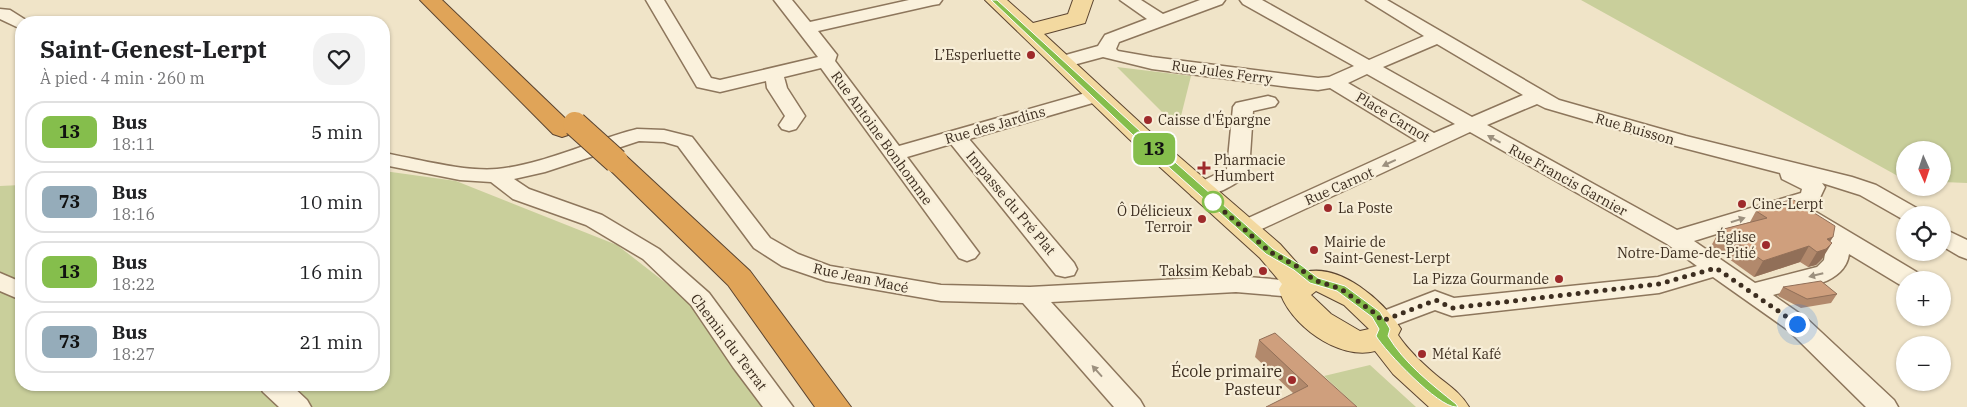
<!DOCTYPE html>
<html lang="fr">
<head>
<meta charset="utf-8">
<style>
	:root { --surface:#fff; --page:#f2f2f2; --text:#202124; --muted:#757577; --line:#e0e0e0 }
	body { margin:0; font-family:"IBM Plex Serif",serif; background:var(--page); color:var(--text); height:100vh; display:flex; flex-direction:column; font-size:19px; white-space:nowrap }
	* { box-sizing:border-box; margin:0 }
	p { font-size:16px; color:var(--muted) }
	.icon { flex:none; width:28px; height:28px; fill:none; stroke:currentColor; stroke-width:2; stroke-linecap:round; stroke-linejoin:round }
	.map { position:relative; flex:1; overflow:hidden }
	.details { position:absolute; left:15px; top:16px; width:375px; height:375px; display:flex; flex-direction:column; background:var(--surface); border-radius:20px; box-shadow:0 1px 4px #0004 }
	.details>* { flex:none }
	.badge { padding:0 10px; border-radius:8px; font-size:18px; line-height:32px }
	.needle { width:32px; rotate:177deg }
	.tools { position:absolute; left:1896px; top:141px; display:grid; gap:10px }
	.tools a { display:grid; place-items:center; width:55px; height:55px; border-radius:50%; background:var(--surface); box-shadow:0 1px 4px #0004; font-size:25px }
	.you { position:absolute; width:25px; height:25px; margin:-12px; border:4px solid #fff; border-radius:50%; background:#1a73e8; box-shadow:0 0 0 8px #1a73e833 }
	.map>.badge { position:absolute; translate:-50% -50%; box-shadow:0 0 0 2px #fff }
	.round { display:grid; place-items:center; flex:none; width:52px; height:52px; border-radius:20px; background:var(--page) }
	.overview { display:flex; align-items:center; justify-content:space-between; height:85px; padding:0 25px }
	h1 { font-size:24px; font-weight:700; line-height:38px }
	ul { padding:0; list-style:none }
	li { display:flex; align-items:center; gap:15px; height:62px; margin:0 10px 8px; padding:0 15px; border:2px solid var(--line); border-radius:20px }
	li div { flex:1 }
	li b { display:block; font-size:19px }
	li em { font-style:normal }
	li .badge { min-width:55px; font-weight:700; text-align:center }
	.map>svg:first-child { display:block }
	.green { fill:#c9cf9b }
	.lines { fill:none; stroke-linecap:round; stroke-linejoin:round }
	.minor-casing { stroke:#8d765c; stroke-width:3 }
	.major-casing { stroke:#5b4430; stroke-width:2 }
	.highway-casing { stroke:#5b4430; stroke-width:2 }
	.minor { fill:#faf1dc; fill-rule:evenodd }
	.major { fill:#f3d9a0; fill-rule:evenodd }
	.highway { fill:#e0a458; fill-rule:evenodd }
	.highway-bridge-casing { stroke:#5b4430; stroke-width:26; stroke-linecap:butt }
	.highway-bridge { stroke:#e0a458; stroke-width:24 }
	.wall { fill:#b2896c }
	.shaded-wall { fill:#916f58 }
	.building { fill:#cf9f7d; stroke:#916f58 }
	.oneway { fill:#9c907e }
	.line { fill:#85be4c; stroke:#fff }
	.walk { stroke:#3d2e20; stroke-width:5; stroke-dasharray:0 9 }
	.poi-dot { fill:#9e2a2b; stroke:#f7eed8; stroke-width:2 }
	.stop-dot { fill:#fff; stroke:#85be4c; stroke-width:2.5 }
	.labels { text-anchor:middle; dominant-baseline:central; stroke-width:4.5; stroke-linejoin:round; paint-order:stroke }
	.poi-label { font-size:14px; fill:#3d2e20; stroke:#f7eed8; text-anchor:start }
	.street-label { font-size:14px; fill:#3d2e20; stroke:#f7eed8 }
	.near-poi-label { font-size:16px; fill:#3d2e20; stroke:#f7eed8; text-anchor:end }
</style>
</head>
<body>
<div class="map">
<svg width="1967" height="407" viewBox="0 0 1967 407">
	<rect width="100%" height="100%" fill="#f0e4c8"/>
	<!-- green -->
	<path class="green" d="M1581 0H1967V183L1943 182 1942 150H1905V180Z
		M1117 67 1191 76 1178 128Z
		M384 171 456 181 617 245 689 301 765 407H0V186L21 185V385H384Z
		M1370 365 1416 407H1357L1324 376Z"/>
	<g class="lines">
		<!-- minor casing -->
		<g class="minor-casing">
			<path id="minor" d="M646 0H664L711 78 720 80 818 57 774 0H792L810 22 909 0H942L939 4 933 5 818 31 837 55 835 61 899 146 1089 92H1103L1106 96 1103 100 969 139 1074 263 1077 269 1074 275 1065 277 1056 275 951 144 907 157 979 253 975 258 967 261 959 258 821 68 784 77 787 88 805 116 796 129 789 131 782 129 779 125 785 116 767 88 766 81 720 92 697 87Z
				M1120 0H1141L1163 14 1200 0H1225L1222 4 1119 42 1116 49 1118 51 1152 57 1318 78 1329 77 1354 66 1243 4 1240 0H1262L1369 60 1424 36 1366 0H1387L1559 100 1686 136 1852 177 1876 185 1920 210 1923 215H1905L1904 220 1860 195 1822 183 1825 187 1818 202 1694 241 1755 283 1817 267 1824 260 1827 241 1800 222 1797 217 1800 212 1808 210 1816 212 1920 274 1923 280H1905V287L1902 286 1849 254C1845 286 1798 288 1773 295L1806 318 1894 400 1898 407H1866L1788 330 1713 277 1659 293 1452 316 1435 310 1382 330 1373 327 1369 321 1373 315 1435 291 1454 298 1658 277 1697 266 1667 244 1470 132 1251 234 1243 236 1235 234 1231 229 1235 224 1417 141 1330 88 1318 90 1289 87 1152 69 1103 57 1062 68 1055 66 1053 62 1055 58 1098 46 1105 35 1147 19ZM1437 44 1523 95 1472 117 1383 67ZM1367 74 1455 124 1434 133 1348 83ZM1537 104 1545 108 1672 145 1780 173 1782 179 1802 189 1801 193 1677 230 1487 125Z
				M0 9 10 10 29 22H21V29L0 19Z
				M1268 96 1275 98 1278 102 1275 106 1253 111 1249 171 1246 176C1233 186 1209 200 1192 196L1189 191 1192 186 1227 169 1233 107 1236 103Z
				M637 129 664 130 692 137 770 238 798 254 830 266 941 285 1030 287 1236 276 1294 281 1303 283 1306 289 1303 295 1294 297 1236 292 1051 302 1140 400 1144 407H1114L1023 303 941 301 826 281 782 266 754 248 678 146 664 142 639 141 545 172 514 179 529 189 602 215 659 249 709 293 793 407H763L733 367 691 305 643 259 586 225 513 199 491 182 460 180 384 165V153C417 159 465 172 497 169 542 165 593 140 637 129Z
				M1942 228 1967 240V259L1959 256 1942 246Z
				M0 273 21 282V300L0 291Z
				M259 385H291L307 400 311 407H279L263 392Z"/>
		</g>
		<!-- major casing -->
		<g class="major-casing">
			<path id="major" d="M985 0H1007L1033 23 1068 14 1073 0H1093L1085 23 1044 34 1147 129 1280 244 1305 272C1340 263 1384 301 1401 329L1398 335C1408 350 1422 363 1436 375 1448 385 1461 393 1469 407H1429L1393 374 1375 351C1339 361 1288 324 1279 289L1282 284 1260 258 1129 139ZM1316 291 1344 305 1369 329 1360 331 1331 314 1311 295Z"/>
		</g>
		<!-- highway casing -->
		<g class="highway-casing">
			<path id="highway" d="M420 0H442L571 124 575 129 571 134 562 137 553 134Z
				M616 153 625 155 750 271 851 407H815L728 285 607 167 603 161 607 155Z"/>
		</g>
		<!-- minor -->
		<use href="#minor" class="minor"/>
		<!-- major -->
		<use href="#major" class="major"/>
		<!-- highway -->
		<use href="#highway" class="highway"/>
		<!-- highway-bridge casing -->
		<g class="highway-bridge-casing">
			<path id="highway-bridge" d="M575 124 616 161"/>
		</g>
		<!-- highway-bridge -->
		<use href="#highway-bridge" class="highway-bridge"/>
	</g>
	<!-- wall -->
	<path class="wall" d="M1756 211 1830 241 1822 259 1816 265 1808 267 1800 262 1754 277 1711 246 1720 230 1750 222Z
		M1783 287 1837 294 1831 303 1801 308 1778 296Z
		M1259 340 1357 407 1293 393 1255 357Z"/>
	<!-- shaded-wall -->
	<path class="shaded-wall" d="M1833 237 1825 250 1832 243 1822 259 1816 265 1808 267 1817 252 1827 239Z
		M1809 246 1800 262 1754 277 1763 261Z"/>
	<!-- building -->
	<path class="building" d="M1792 199 1835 226 1833 237 1827 239 1832 243 1826 249 1817 252 1809 246 1763 261 1720 230 1767 218 1756 211Z
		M1821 281 1837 294 1807 299 1783 287Z
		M1275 333 1357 407H1266L1308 386 1259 340Z"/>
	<!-- one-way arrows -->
	<defs><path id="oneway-solid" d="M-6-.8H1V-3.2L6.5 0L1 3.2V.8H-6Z" transform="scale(1.25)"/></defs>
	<g class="oneway">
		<use href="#oneway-solid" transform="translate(1494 139) rotate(-151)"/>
		<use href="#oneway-solid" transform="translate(1389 163) rotate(155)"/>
		<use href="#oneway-solid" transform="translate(1738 220) rotate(-17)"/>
		<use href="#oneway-solid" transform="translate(1816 275) rotate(166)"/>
		<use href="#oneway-solid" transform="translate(1097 371) rotate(-132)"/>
	</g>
	<!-- line -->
	<path class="line" d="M991 0H997L1141 132 1273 249 1301 265 1318 278 1345 286 1380 312 1390 329 1388 336C1404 363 1431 384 1456 404L1458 407H1456C1438 407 1386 352 1376 336L1379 329 1372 317 1337 291 1310 283 1294 270 1266 254 1134 136Z"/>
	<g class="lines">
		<!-- walk -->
		<path class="walk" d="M1213 202 1209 198 1270 252 1298 267 1314 280 1341 289 1376 314 1382 321 1436 300 1452 308 1659 284 1716 268 1797 324"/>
	</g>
	<!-- markers -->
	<g class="poi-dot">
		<circle cx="1031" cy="55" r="5"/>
		<circle cx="1148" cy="120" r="5"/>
		<path d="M1201.5 160.5h5v5h5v5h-5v5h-5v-5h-5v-5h5z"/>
		<circle cx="1742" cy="204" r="5"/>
		<circle cx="1328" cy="208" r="5"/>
		<circle cx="1202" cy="219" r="5"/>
		<circle cx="1766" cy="245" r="5"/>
		<circle cx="1314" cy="250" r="5"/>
		<circle cx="1263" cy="271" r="5"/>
		<circle cx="1559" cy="279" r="5"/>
		<circle cx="1422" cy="354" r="5"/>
		<circle cx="1292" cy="380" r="5"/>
	</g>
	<circle class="stop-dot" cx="1213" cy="202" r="10"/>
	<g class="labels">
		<!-- poi labels -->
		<g class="poi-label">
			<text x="1021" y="55" text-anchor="end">L’Esperluette</text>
			<text x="1158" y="120">Caisse d'Épargne</text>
			<text x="1214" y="160">Pharmacie<tspan x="1214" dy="16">Humbert</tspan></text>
			<text x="1752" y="204">Cine-Lerpt</text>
			<text x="1338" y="208">La Poste</text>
			<text x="1192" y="211" text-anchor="end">Ô Délicieux<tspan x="1192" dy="16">Terroir</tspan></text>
			<text x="1756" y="237" text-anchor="end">Église<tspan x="1756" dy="16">Notre-Dame-de-Pitié</tspan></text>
			<text x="1324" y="242">Mairie de<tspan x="1324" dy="16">Saint-Genest-Lerpt</tspan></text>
			<text x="1253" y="271" text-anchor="end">Taksim Kebab</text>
			<text x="1549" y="279" text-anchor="end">La Pizza Gourmande</text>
			<text x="1432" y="354">Métal Kafé</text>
		</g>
		<!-- street labels -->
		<g class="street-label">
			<text transform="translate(1222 72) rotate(8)">Rue Jules Ferry</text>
			<text transform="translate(1393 117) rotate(31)">Place Carnot</text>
			<text transform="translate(995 125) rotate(-16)">Rue des Jardins</text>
			<text transform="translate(1635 129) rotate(16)">Rue Buisson</text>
			<text transform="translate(882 138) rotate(54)">Rue Antoine Bonhomme</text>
			<text transform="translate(1568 180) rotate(29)">Rue Francis Garnier</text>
			<text transform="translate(1339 186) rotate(-24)">Rue Carnot</text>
			<text transform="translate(1011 203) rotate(50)">Impasse du Pré Plat</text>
			<text transform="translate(861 278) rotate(12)">Rue Jean Macé</text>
			<text transform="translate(729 342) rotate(53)">Chemin du Terrat</text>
		</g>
		<!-- near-poi labels -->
		<g class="near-poi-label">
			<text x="1282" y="371">École primaire<tspan x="1282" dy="18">Pasteur</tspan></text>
		</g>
	</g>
</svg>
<div class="tools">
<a><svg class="needle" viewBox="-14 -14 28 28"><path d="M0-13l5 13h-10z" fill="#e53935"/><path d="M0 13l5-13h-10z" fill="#757577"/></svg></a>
<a><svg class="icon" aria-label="locate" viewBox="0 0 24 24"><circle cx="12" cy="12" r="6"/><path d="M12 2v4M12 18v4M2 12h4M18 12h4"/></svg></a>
<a>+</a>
<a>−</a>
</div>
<div class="you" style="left:1797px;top:324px"></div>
<b class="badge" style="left:1154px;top:149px;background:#85be4c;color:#111">13</b>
<section class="details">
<div class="overview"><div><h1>Saint-Genest-Lerpt</h1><p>À pied · 4 min · 260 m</p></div><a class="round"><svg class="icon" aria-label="heart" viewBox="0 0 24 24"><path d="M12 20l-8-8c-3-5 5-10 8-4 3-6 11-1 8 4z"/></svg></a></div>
<ul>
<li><span class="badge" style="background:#85be4c;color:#111">13</span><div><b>Bus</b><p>18:11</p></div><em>5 min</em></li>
<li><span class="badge" style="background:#95acba;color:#111">73</span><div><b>Bus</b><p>18:16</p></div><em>10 min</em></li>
<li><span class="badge" style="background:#85be4c;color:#111">13</span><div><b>Bus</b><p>18:22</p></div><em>16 min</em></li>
<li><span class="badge" style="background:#95acba;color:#111">73</span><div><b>Bus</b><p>18:27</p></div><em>21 min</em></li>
</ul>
</section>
</div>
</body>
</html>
